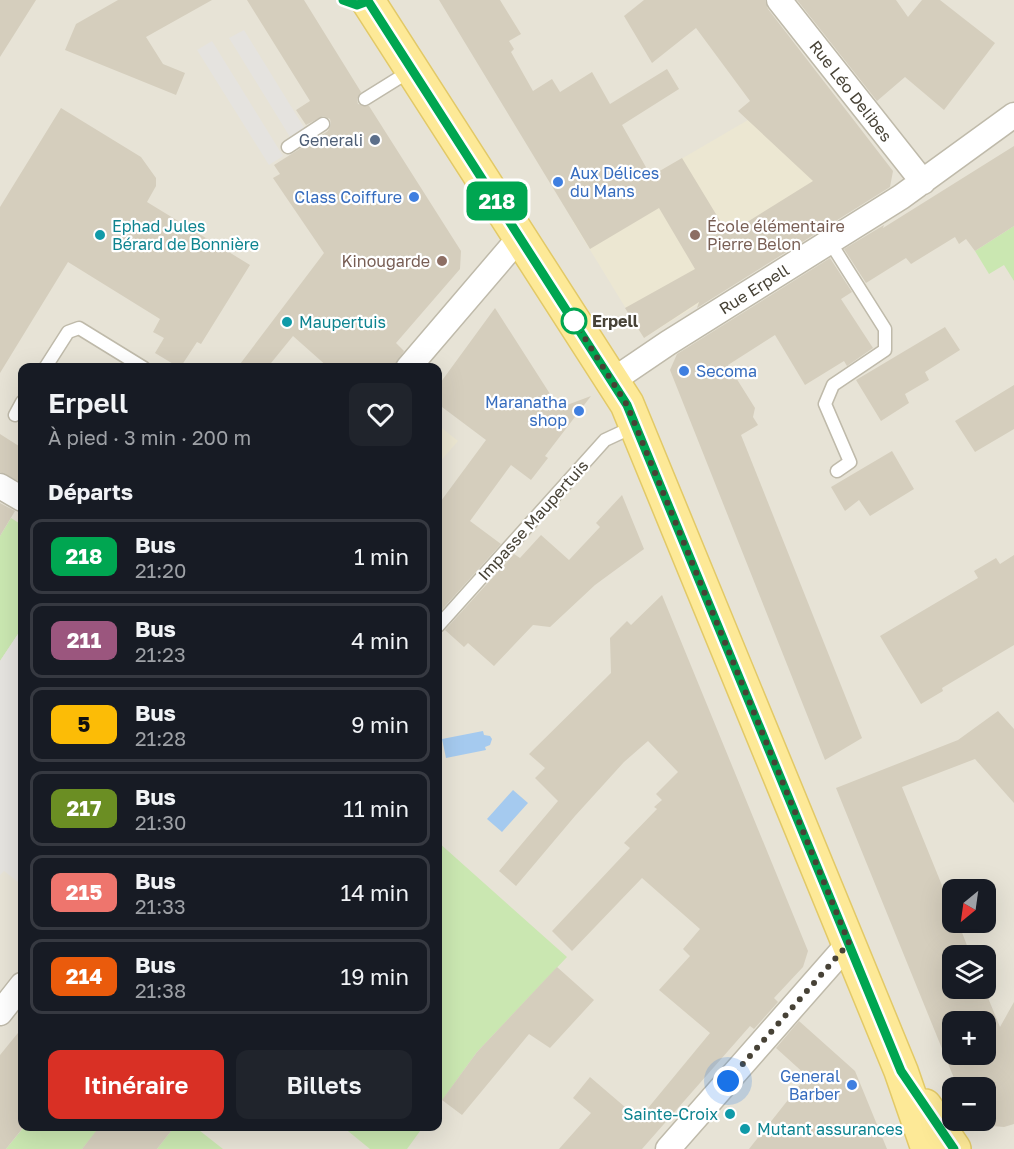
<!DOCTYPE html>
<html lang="fr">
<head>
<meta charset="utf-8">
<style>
	:root { --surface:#171b24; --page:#20242c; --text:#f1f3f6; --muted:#9ea1a6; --line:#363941; --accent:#d93025 }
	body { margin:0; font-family:"Golos Text",sans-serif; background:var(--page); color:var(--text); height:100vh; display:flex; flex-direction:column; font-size:22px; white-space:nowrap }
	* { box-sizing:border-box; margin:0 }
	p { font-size:20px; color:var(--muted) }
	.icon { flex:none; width:33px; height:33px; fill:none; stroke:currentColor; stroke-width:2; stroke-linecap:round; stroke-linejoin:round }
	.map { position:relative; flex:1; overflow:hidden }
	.details { position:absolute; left:18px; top:363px; width:424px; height:768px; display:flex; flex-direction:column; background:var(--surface); border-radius:12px; box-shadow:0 6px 24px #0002 }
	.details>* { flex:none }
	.badge { padding:0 12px; border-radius:9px; font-size:21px; line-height:39px }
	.needle { width:39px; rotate:209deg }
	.fabs { position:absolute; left:942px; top:879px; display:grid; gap:12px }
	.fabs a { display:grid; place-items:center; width:54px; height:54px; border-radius:12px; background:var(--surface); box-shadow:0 6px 24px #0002; font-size:30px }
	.you { position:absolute; width:30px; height:30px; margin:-15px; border:4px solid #fff; border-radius:50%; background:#1a73e8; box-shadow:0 0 0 9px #1a73e833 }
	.map>.badge { position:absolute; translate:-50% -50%; box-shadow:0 0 0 3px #fff }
	h2 { padding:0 30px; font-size:22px; line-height:54px }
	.round { display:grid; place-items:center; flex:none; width:63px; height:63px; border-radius:12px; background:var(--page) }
	.summary { display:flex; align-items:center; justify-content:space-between; height:102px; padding:0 30px }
	h1 { font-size:28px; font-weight:600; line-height:45px }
	.cta { display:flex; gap:12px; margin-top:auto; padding:12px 30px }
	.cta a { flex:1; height:69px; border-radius:12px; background:var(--accent); color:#fff; font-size:24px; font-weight:600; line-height:69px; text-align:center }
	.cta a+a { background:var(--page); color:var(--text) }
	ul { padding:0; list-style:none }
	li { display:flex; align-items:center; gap:18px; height:75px; margin:0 12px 9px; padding:0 18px; border:3px solid var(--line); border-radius:12px }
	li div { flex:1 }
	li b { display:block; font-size:22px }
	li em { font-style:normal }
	li .badge { min-width:66px; font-weight:700; text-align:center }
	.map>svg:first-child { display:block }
	.residential { fill:#e7e3d6; fill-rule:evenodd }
	.education { fill:#ece7d2 }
	.green { fill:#cae7b1 }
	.parking { fill:#e5e3df }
	.water { fill:#a5caef }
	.building { fill:#d5cebd; fill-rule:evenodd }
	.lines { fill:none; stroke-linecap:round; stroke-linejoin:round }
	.lane-casing { stroke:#bfbaaa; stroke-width:15 }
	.street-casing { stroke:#bfbaaa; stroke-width:27 }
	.primary-casing { stroke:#e2c967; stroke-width:36 }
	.lane { stroke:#fff; stroke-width:12 }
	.street { stroke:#fff; stroke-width:24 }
	.primary { stroke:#fde997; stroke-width:33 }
	.line-casing { stroke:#fff; stroke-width:14 }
	.line { stroke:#00a651; stroke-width:9 }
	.walk { stroke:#474236; stroke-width:6; stroke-dasharray:0 10.8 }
	.service-dot { fill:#5c6f8a; stroke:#fff; stroke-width:2 }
	.shop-dot { fill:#3f7fe0; stroke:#fff; stroke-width:2 }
	.culture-dot { fill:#0f9aa8; stroke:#fff; stroke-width:2 }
	.education-dot { fill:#8d6e63; stroke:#fff; stroke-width:2 }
	.stop-dot { fill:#fff; stroke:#00a651; stroke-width:3 }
	.labels { text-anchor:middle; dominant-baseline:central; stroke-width:4.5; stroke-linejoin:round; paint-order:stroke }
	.street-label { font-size:16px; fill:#474236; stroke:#fff }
	.service-label { font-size:16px; fill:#4e5e75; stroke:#fff; text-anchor:end }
	.shop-label { font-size:16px; fill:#366cbe; stroke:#fff; text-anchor:end }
	.culture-label { font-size:16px; fill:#0d838f; stroke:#fff; text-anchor:start }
	.education-label { font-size:16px; fill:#785e54; stroke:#fff; text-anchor:start }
	.stop-label { font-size:16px; font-weight:bold; fill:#474236; stroke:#fff; text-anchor:start }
</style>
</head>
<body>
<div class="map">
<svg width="1014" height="1149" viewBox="0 0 1014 1149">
	<rect width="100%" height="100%" fill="#f3f1e7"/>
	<!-- residential -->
	<path class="residential" d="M0 0H1014V1149H0ZM22 368H438V1126H22ZM952 890H986V922H952ZM952 956H986V988H952ZM952 1022H986V1054H952ZM952 1088H986V1120H952Z"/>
	<!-- education -->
	<path class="education" d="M748 120 787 155 856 206 644 338 573 222Z
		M438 425 458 441 438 464Z"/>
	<!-- green -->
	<path class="green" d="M1014 226V281L1004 265 989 274 975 251Z
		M11 518 22 525V628L0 661V536Z
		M438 842 567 957 477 1052 438 1106Z
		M175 1126 195 1127 223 1149H157Z
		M24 1127H100L82 1149H6Z
		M343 1127H423L407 1149H370Z"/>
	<!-- parking -->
	<path class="parking" d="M244 30 305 129 290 137 229 38Z
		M212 41 283 156 269 165 197 50Z
		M22 628V885L4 871 0 875V661Z"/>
	<!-- water -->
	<path class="water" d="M483 731 484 735 490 736 492 739 490 745 485 747 486 750 446 758 442 739Z
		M513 790 528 803 502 832 487 819Z"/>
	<!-- building -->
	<path class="building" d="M0 0H36L0 57Z
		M118 0H212L146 37 163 64 185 73 176 95 65 50 76 24Z
		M247 0H304L361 92 357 99 358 104 369 106 461 251 460 269 396 343 404 351 394 368H329L293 336 267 368H237L324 253 273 178 280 174 274 165 328 131 331 124 330 119 323 116 306 125 296 110 310 101Z
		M439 0H500L521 34 509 41 514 49 511 52 533 91 552 79 560 92 592 72 610 104 667 69 679 89 622 125 651 176 682 158 728 234 813 181 738 111 750 101 696 28 652 63 624 16 644 0H765L768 9 893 171 890 187 697 308 699 302 644 338 625 308 695 269 659 208 590 249Z
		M797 0H896L908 17 922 0H940L995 43 944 110 905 77 877 101Z
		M61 108 141 157 156 178V186L147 202 250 265 201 344 197 342 180 368 155 353 164 338 153 332 160 319 68 262 0 373V207Z
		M1014 146V226L975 251 966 239 959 244 955 237 911 264 906 258 866 283 844 249 884 225 883 228Z
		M830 258 852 292 841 299 873 348 847 366 844 361 805 385 775 335 728 365 755 408 753 417 758 425 741 435 862 738 825 760 670 370 677 354Z
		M495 308 559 408 591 396 545 456 548 458 531 480 511 465 470 521 501 544 438 614V505L486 440 438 404V386Z
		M945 327 960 350 925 372 929 380 905 394 909 403 881 421 856 380Z
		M1014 385V429L975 452 955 421Z
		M0 434 22 448V483L0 472Z
		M892 451 914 489 870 516 859 500 845 511 831 487Z
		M622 495 644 549 595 585 550 627 533 625 494 666 468 643 464 647 445 630 514 554 520 558 541 535 569 560 600 527 596 523Z
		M0 503 15 511 0 536Z
		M1014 555V645L942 688 943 691 921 704 880 636 978 578 974 571 996 558 1000 564Z
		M662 595 808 951 803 967 774 998 778 1002 754 1029 750 1026 642 1149H559L591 1113 573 1098 590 1077 639 1119 710 1033 659 990 690 956 683 949 700 929 642 878 572 951 552 931 630 848 624 843 657 809 654 807 662 800 656 794 678 772 648 741 624 762 575 816 516 886 499 871 558 801 535 778 545 768 529 754 611 673 610 638 627 621 631 625Z
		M998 711 1014 729V803L975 759 902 787 952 910V922H958L971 956H952V988H984L1000 1027 1014 1002V1124L1004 1127 992 1126 982 1120H986V1088H958L836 788 958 740ZM952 1022H986V1054H952Z
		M557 967 594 1000 550 1048 529 1034 462 1115 442 1100 477 1052Z
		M799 1021 855 1071 887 1149H749L807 1076 776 1048Z
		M22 1028V1129L6 1149H0V1055Z
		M100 1126H175L157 1149H82Z"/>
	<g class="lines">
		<!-- lane casing -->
		<g class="lane-casing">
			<path id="lane" d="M365 99 410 71
				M288 147 323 124
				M830 242 885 329V350L833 385 825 404 850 462 837 471
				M45 368 68 332 79 328 144 368
				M15 415 22 402
				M438 626 605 440 635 426"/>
		</g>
		<!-- street casing -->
		<g class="street-casing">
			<path id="street" d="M779 0 923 182
				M408 368 520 237
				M612 381 668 343 901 197 1014 115
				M0 486 22 499
				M0 1013 22 985
				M668 1149 849 943"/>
		</g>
		<!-- primary casing -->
		<g class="primary-casing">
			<path id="primary" d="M368 1 627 404 901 1071 928 1149
				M925 1106 954 1149"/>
		</g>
		<!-- lane -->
		<use href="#lane" class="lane"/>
		<!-- street -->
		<use href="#street" class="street"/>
		<!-- primary -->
		<use href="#primary" class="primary"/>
	</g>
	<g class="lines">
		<!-- line casing -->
		<g class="line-casing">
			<path id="line" d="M343 0 357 5 368 1 627 405 901 1071 954 1149"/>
		</g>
		<!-- line -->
		<use href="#line" class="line"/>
		<!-- walk -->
		<path class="walk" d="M574 321 627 405 849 943 728 1081"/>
	</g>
	<!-- markers -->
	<circle class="service-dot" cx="375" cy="140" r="6"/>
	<g class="shop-dot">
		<circle cx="558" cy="182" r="6"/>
		<circle cx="414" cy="197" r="6"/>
		<circle cx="684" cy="371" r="6"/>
		<circle cx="579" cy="411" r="6"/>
		<circle cx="852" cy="1085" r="6"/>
	</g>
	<g class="culture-dot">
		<circle cx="100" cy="235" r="6"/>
		<circle cx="287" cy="322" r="6"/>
		<circle cx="730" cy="1114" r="6"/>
		<circle cx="745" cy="1129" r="6"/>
	</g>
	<g class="education-dot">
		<circle cx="695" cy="235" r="6"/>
		<circle cx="442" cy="261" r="6"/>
	</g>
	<circle class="stop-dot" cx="574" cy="321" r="12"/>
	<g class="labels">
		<!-- street labels -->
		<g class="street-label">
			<text transform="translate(851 91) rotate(52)">Rue Léo Delibes</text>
			<text transform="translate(754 289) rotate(-32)">Rue Erpell</text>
			<text transform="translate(533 520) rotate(-48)">Impasse Maupertuis</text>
		</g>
		<!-- service labels -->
		<g class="service-label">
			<text x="363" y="140">Generali</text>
		</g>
		<!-- shop labels -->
		<g class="shop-label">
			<text x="570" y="173" text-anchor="start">Aux Délices<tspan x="570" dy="18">du Mans</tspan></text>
			<text x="402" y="197">Class Coiffure</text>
			<text x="696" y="371" text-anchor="start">Secoma</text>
			<text x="567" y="402">Maranatha<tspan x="567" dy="18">shop</tspan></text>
			<text x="840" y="1076">General<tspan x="840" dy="18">Barber</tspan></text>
		</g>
		<!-- culture labels -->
		<g class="culture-label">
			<text x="112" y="226">Ephad Jules<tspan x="112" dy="18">Bérard de Bonnière</tspan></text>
			<text x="299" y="322">Maupertuis</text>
			<text x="718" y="1114" text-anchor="end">Sainte-Croix</text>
			<text x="757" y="1129">Mutant assurances</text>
		</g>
		<!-- education labels -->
		<g class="education-label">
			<text x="707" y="226">École élémentaire<tspan x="707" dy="18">Pierre Belon</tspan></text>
			<text x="430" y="261" text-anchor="end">Kinougarde</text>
		</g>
		<!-- stop labels -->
		<g class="stop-label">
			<text x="592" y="321">Erpell</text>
		</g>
	</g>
</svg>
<div class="fabs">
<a><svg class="needle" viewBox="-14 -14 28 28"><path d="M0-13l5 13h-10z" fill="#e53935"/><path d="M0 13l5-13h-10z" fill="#9ea1a6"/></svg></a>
<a><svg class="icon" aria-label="layers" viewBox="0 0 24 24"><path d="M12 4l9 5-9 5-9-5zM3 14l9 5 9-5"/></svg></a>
<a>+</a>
<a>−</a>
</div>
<div class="you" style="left:728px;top:1081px"></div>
<b class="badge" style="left:497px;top:201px;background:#00a651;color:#fff">218</b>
<section class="details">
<div class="summary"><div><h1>Erpell</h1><p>À pied · 3 min · 200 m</p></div><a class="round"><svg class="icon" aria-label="heart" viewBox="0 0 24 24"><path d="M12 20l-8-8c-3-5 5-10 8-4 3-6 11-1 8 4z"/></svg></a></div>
<h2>Départs</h2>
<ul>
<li><span class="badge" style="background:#00a651;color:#fff">218</span><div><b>Bus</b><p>21:20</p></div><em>1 min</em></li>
<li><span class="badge" style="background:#9b567e;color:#fff">211</span><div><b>Bus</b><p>21:23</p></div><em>4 min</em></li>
<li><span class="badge" style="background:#fcbc06;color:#111">5</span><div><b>Bus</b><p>21:28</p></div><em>9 min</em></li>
<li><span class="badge" style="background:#6b8e23;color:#fff">217</span><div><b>Bus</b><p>21:30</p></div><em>11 min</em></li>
<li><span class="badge" style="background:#ee756d;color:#fff">215</span><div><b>Bus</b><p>21:33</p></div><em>14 min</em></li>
<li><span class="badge" style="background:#ea5b0c;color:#fff">214</span><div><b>Bus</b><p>21:38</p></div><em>19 min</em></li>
</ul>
<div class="cta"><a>Itinéraire</a><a>Billets</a></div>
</section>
</div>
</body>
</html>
